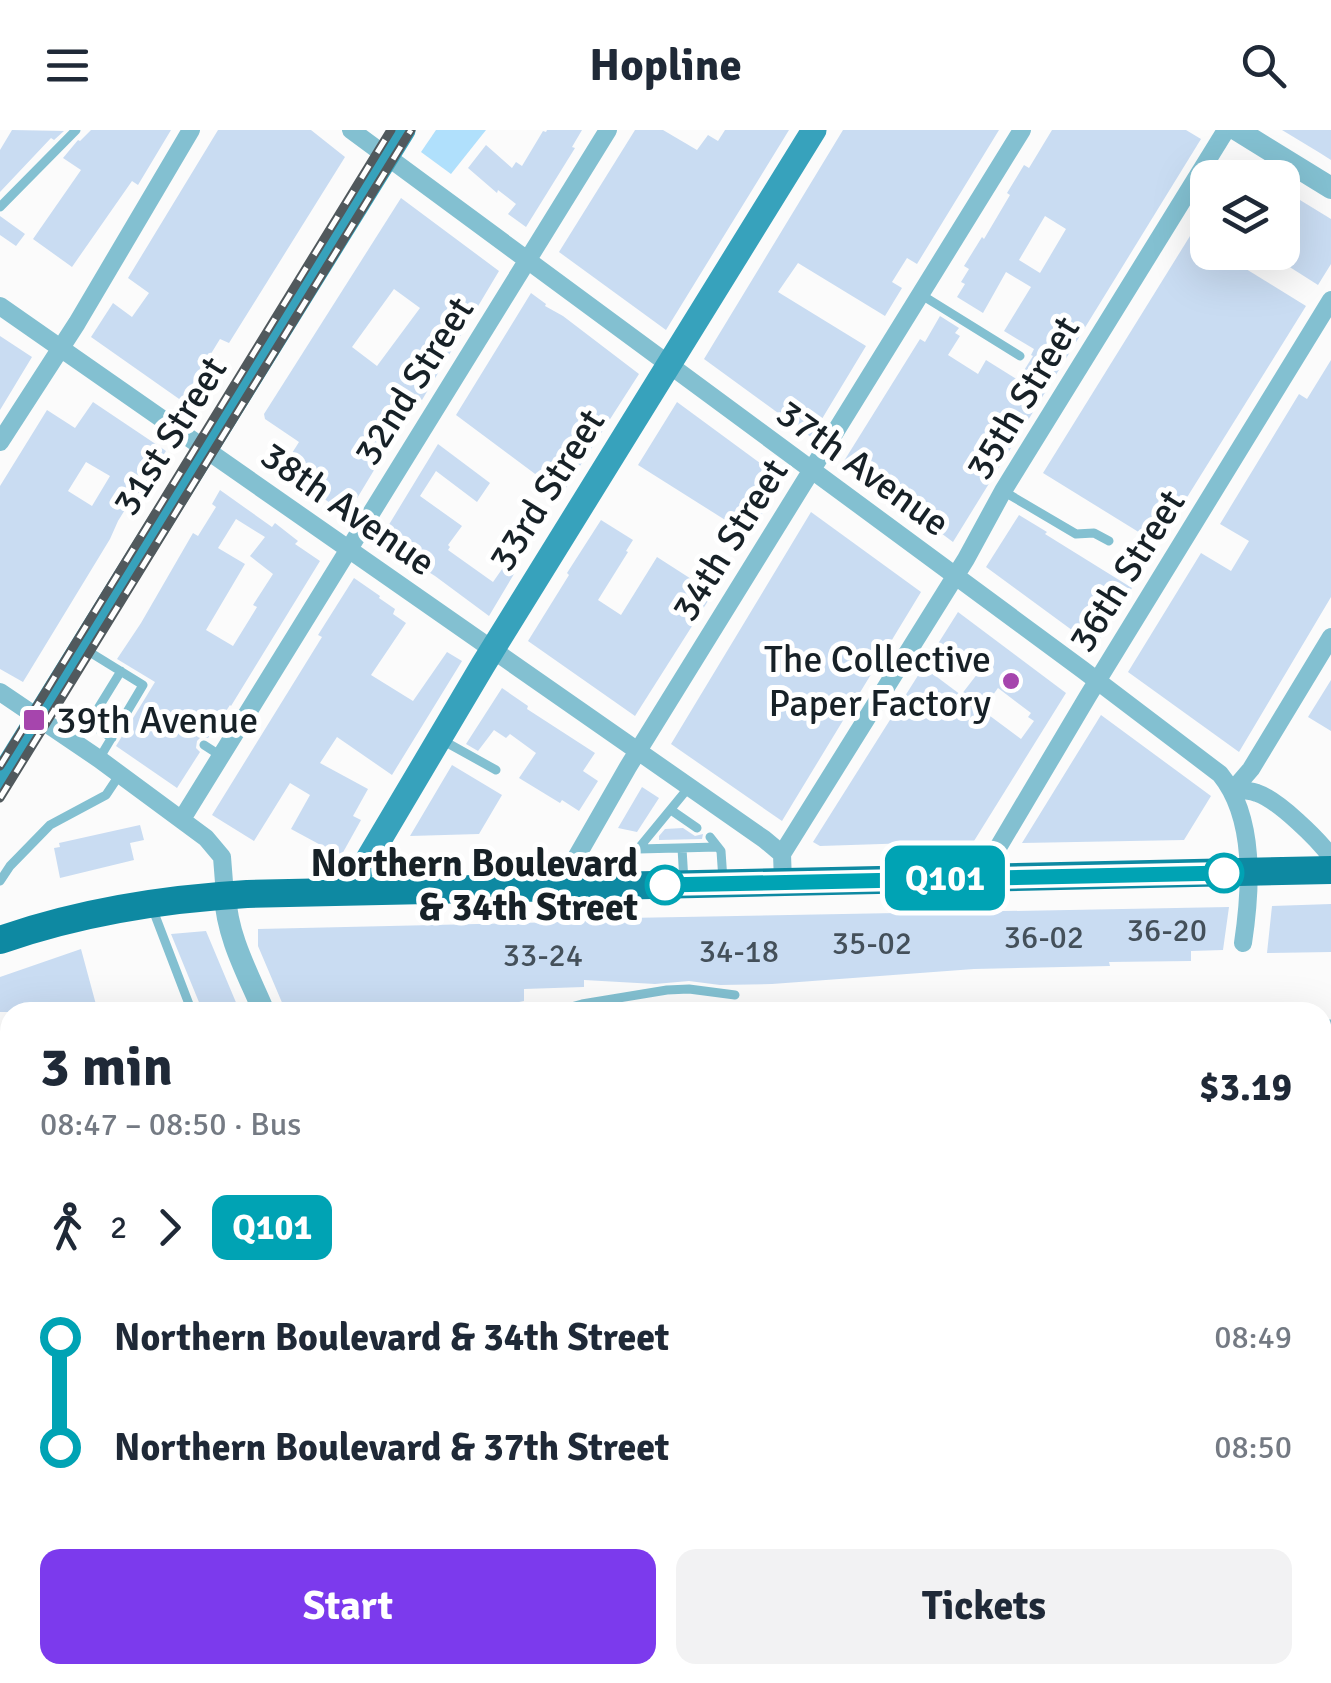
<!DOCTYPE html>
<html lang="en">
<head>
<meta charset="utf-8">
<style>
	:root { --surface:#fff; --page:#f2f2f3; --text:#1f2937; --muted:#747a83; --accent:#7c3aed }
	body { margin:0; font-family:Signika,sans-serif; background:var(--page); color:var(--text); height:100vh; display:flex; flex-direction:column; font-size:38px; white-space:nowrap }
	* { box-sizing:border-box; margin:0 }
	p { font-size:32px; color:var(--muted) }
	.icon { flex:none; width:55px; height:55px; fill:none; stroke:currentColor; stroke-width:2; stroke-linecap:round; stroke-linejoin:round }
	.map { position:relative; flex:1; overflow:hidden }
	.sheet { position:absolute; left:0px; top:872px; width:1332px; height:682px; display:flex; flex-direction:column; background:var(--surface); border-radius:30px 30px 0 0; box-shadow:0 10px 40px #0002 }
	.sheet>* { flex:none }
	.badge { padding:0 20px; border-radius:15px; font-size:35px; line-height:65px }
	.tools { position:absolute; left:1190px; top:30px; display:grid; gap:20px }
	.tools a { display:grid; place-items:center; width:110px; height:110px; border-radius:20px; background:var(--surface); box-shadow:0 10px 40px #0002; font-size:50px }
	.map>.badge { position:absolute; translate:-50% -50%; box-shadow:0 0 0 5px #fff }
	.legs { display:flex; align-items:center; gap:15px; height:110px; padding:0 40px; font-size:32px }
	.legs p { margin-inline-start:auto }
	.head { display:flex; align-items:center; justify-content:space-between; height:170px; padding:0 40px }
	h1 { font-size:55px; font-weight:800; line-height:75px }
	.button { display:flex; gap:20px; margin-top:auto; padding:20px 40px }
	.button a { flex:1; height:115px; border-radius:20px; background:var(--accent); color:#fff; font-size:40px; font-weight:800; line-height:115px; text-align:center }
	.button a+a { background:var(--page); color:var(--text) }
	ul { padding:0 40px; list-style:none }
	li { display:flex; align-items:center; gap:35px; height:110px; font-size:38px }
	li i { display:grid; place-items:center; width:15px; height:100%; margin:0 12px; background:currentColor }
	li i::after { content:''; width:25px; height:25px; margin:-12px; border:8px solid; border-radius:50%; background:var(--surface) }
	li p { margin-inline-start:auto }
	li:first-child i { background:linear-gradient(#0000 50%,currentColor 0) }
	li:last-child i { background:linear-gradient(currentColor 50%,#0000 0) }
	header { display:flex; justify-content:space-between; align-items:center; height:130px; padding:0 40px; background:var(--surface); font-size:45px; font-weight:800 }
	.map>svg:first-child { display:block }
	.green { fill:#b0e0fc }
	.building { fill:#c9dcf2; fill-rule:evenodd }
	.lines { fill:none; stroke-linecap:round; stroke-linejoin:round }
	.path { stroke:#b2b5b7; stroke-width:2.5; stroke-dasharray:8 8; stroke-linecap:butt }
	.service { stroke:#83c0d1; stroke-width:9 }
	.minor { stroke:#83c0d1; stroke-width:18 }
	.tertiary { stroke:#83c0d1; stroke-width:22 }
	.secondary { stroke:#37a2bc; stroke-width:25 }
	.primary { stroke:#0e89a2; stroke-width:28 }
	.rail-casing { stroke:#51595d; stroke-width:9 }
	.rail { stroke:#fff; stroke-width:5; stroke-dasharray:15; stroke-linecap:butt }
	.line-1-casing { stroke:#fff; stroke-width:22 }
	.line-1 { stroke:#00a3b4; stroke-width:15 }
	.poi-dot { fill:#a645ad; stroke:#fff; stroke-width:4 }
	.stop-1-dot { fill:#fff; stroke:#00a3b4; stroke-width:5 }
	.labels { text-anchor:middle; dominant-baseline:central; stroke-width:10; stroke-linejoin:round; paint-order:stroke }
	.number-label { font-size:32px; fill:#44505a }
	.street-label { font-size:38px; fill:#172127; stroke:#fff }
	.poi-label { font-size:38px; fill:#172127; stroke:#fff; text-anchor:end }
	.stop-label { font-size:38px; font-weight:bold; fill:#172127; stroke:#fff; text-anchor:end }
</style>
</head>
<body>
<header><svg class="icon" aria-label="menu" viewBox="0 0 24 24"><path d="M4 6h16M4 12h16M4 18h16"/></svg>Hopline<svg class="icon" aria-label="search" viewBox="0 0 24 24"><circle cx="10" cy="10" r="6"/><path d="M15 15l6 6"/></svg></header>
<div class="map">
<svg width="1331" height="1553" viewBox="0 0 1331 1553">
	<rect width="100%" height="100%" fill="#fbfbfb"/>
	<!-- green -->
	<path class="green" d="M436 0H486L451 44 421 22Z"/>
	<!-- building -->
	<path class="building" d="M12 0 64 1 54 10 51 8 0 62V20Z
		M91 0H171L138 55 132 51 72 137 33 109 81 40 63 28 78 10 80 11Z
		M218 0H311L345 27 229 213 220 209 182 271 91 207 113 173 132 187 149 163 128 148Z
		M547 0H582L572 17 575 18 526 97 508 84 516 74 498 60 497 63 468 38 486 15 512 38 516 32 522 36 543 1 546 2Z
		M635 0H663L697 20 708 5 718 11 725 0H789L666 200 559 122Z
		M843 0H999L917 134 907 128 892 152 902 158 885 186 798 133 778 162 866 216 811 307 704 229Z
		M1052 0H1186L1201 9 953 412 844 331 920 209 925 212 940 186 959 198 955 203 960 206 948 225 978 244 986 230 1018 250 1033 226 1031 225 1034 219 1004 201 1031 157 1006 142 983 183 957 167 965 154 961 152 969 139 964 136 982 107 984 109 1010 65 1007 63 1024 35 1029 38ZM1045 86 1066 99 1040 143 1019 130Z
		M1282 0H1331V30L1320 23Z
		M1282 59 1331 89V134L1318 155 1266 122H1282Z
		M401 68 499 141 422 270 418 267 347 385 282 339 299 312 265 289 264 284ZM394 159 420 178 377 236 352 217Z
		M1208 77V122H1239L1233 131 1306 176 1158 414 1043 343Z
		M0 86 25 104 16 116 0 105Z
		M531 163 546 174 545 176 563 186 639 244 562 364 456 285Z
		M0 206 32 227 0 280Z
		M1331 230V467L1239 622 1128 542 1201 423 1231 441 1249 411 1220 394 1299 264 1307 269Z
		M93 272 166 321 139 363 136 362 118 391 110 409 23 552 0 539V356L47 280 75 298ZM86 332 110 346 92 376 68 361Z
		M677 272 783 350 749 405 638 335Z
		M438 314 490 353 477 372 436 341 420 366 462 396 448 415 450 417 448 420 493 452 507 432 517 439 489 486 435 446 379 411Z
		M220 360 272 397 275 393 298 411 295 414 320 431 231 576 230 575 208 608 201 607 197 611 196 618 200 622 177 658 116 616 155 552 117 529 141 493 193 403 198 406 216 377 212 374ZM236 389 265 407 250 426 273 444 253 475 257 477 233 516 206 500 245 434 218 418Z
		M811 382 921 462 782 691 671 614Z
		M1019 385 1047 402 1045 404 1132 458 1095 517 986 437Z
		M601 390 633 410 626 421 628 422 598 470 621 485 657 427 713 463 635 586 528 511 569 445 567 443Z
		M354 448 380 466 379 468 395 479 393 484 406 493 371 545 413 571 447 522 462 531 392 645 337 607 320 633 368 659 353 686 361 690 341 726 291 699 310 665 290 653 254 711 212 685 322 507 318 505Z
		M958 482 1066 563 974 711 820 716 813 712ZM949 522 978 543 961 565 933 544ZM998 558 1031 583 1028 587 1034 591 1021 609 982 580Z
		M1331 550V601L1308 587Z
		M502 558 528 576 527 579 595 623 583 641 598 651 579 681 562 670 560 673 519 648 536 623 510 604 506 608 494 600 478 621 466 614Z
		M1101 585 1211 666 1184 710 1022 713Z
		M452 635 502 665 479 704 410 706Z
		M642 657 659 668 637 702 618 698Z
		M140 695 144 710 130 713 134 730 60 748 54 718 60 717 59 713Z
		M683 698 695 706 703 704 702 709 659 710V706L665 699Z
		M1331 774V822L1267 823 1272 776Z
		M1229 777 1223 820 1191 821V831L1109 832 1110 836 974 839 772 854 720 855 689 851 655 854 584 850V857L524 859V871L470 882H286L258 816V799L559 792 627 788Z
		M206 801 240 882H203L171 804Z
		M81 819 98 882H0V847Z"/>
	<g class="lines">
		<!-- path -->
		<path class="path" d="M191 292 195 287 199 289"/>
		<!-- service -->
		<path class="service" d="M0 77 76 0
			M920 164 1020 226
			M1003 361 1076 404 1094 403 1109 411
			M83 518 143 555 99 629
			M112 608 89 593 121 541
			M442 610 496 640
			M204 615 221 626
			M671 680 697 698
			M710 707 721 721 723 750
			M682 718 684 752
			M638 719 718 717
			M0 751 10 736 50 695 106 665 120 644
			M631 753 630 725 638 719 689 657
			M153 780 192 882
			M553 882 582 874 667 860 689 859 735 865
			M1322 894H1331
			M1322 987 1331 985
			M0 1118 10 1114
			M1322 1130H1331
			M0 1153 10 1149
			M0 1183 10 1177
			M0 1208 10 1203
			M1322 1238 1331 1230
			M0 1240 10 1233
			M0 1270 10 1263
			M0 1300 10 1293
			M0 1332 10 1324
			M0 1374 10 1365
			M1322 1396 1331 1389
			M0 1514 10 1504
			M915 1553 925 1545"/>
		<!-- minor -->
		<path class="minor" d="M351 0 1083 540 1220 644C1256 688 1251 760 1243 813
			M0 176 764 709 782 724 783 752
			M0 312 77 193 191 0
			M0 562 99 629 206 708 222 727 225 765
			M1233 660 1251 639 1331 507
			M1233 660C1241 660 1249 660 1257 663 1278 670 1318 709 1331 727
			M182 689 608 0
			M782 724 966 429 1003 361 1226 0
			M980 748 1088 566 1331 170
			M568 757 577 726 628 637 1022 0"/>
		<!-- tertiary -->
		<path class="tertiary" d="M1237 0 1331 58
			M225 765C227 807 248 844 264 882
			M539 1545 543 1553"/>
		<!-- secondary -->
		<path class="secondary" d="M0 650 403 0
			M349 761 483 535 814 0"/>
		<!-- primary -->
		<path class="primary" d="M0 810C80 782 162 769 247 764L1331 740"/>
		<!-- rail casing -->
		<g class="rail-casing">
			<path id="rail" d="M0 636 391 0
				M0 668 411 0
				M1322 1521 1331 1518
				M1204 1553 1234 1545
				M1313 1553 1331 1549"/>
		</g>
		<!-- rail -->
		<use href="#rail" class="rail"/>
	</g>
	<g class="lines">
		<!-- line-1 casing -->
		<g class="line-1-casing">
			<path id="line-1" d="M665 755 1224 743"/>
		</g>
		<!-- line-1 -->
		<use href="#line-1" class="line-1"/>
	</g>
	<!-- markers -->
	<g class="poi-dot">
		<circle cx="1011" cy="551" r="10"/>
		<rect x="22" y="578" width="24" height="24" rx="5"/>
	</g>
	<g class="stop-1-dot">
		<circle cx="1224" cy="743" r="18"/>
		<circle cx="665" cy="755" r="18"/>
	</g>
	<g class="labels">
		<!-- number labels -->
		<g class="number-label">
			<text x="1167" y="800">36-20</text>
			<text x="1044" y="807">36-02</text>
			<text x="872" y="813">35-02</text>
			<text x="739" y="821">34-18</text>
			<text x="543" y="825">33-24</text>
		</g>
		<!-- street labels -->
		<g class="street-label">
			<text transform="translate(414 251) rotate(-58)">32nd Street</text>
			<text transform="translate(1023 268) rotate(-59)">35th Street</text>
			<text transform="translate(170 306) rotate(-58)">31st Street</text>
			<text transform="translate(863 338) rotate(36)">37th Avenue</text>
			<text transform="translate(547 360) rotate(-58)">33rd Street</text>
			<text transform="translate(348 379) rotate(35)">38th Avenue</text>
			<text transform="translate(730 410) rotate(-58)">34th Street</text>
			<text transform="translate(1127 441) rotate(-58)">36th Street</text>
		</g>
		<!-- poi labels -->
		<g class="poi-label">
			<text x="991" y="529">The Collective<tspan x="991" dy="44">Paper Factory</tspan></text>
			<text x="56" y="590" text-anchor="start">39th Avenue</text>
		</g>
		<!-- stop labels -->
		<g class="stop-label">
			<text x="638" y="733">Northern Boulevard<tspan x="638" dy="44">&amp; 34th Street</tspan></text>
		</g>
	</g>
</svg>
<div class="tools">
<a><svg class="icon" aria-label="layers" viewBox="0 0 24 24"><path d="M12 4l9 5-9 5-9-5zM3 14l9 5 9-5"/></svg></a>
</div>
<b class="badge" style="left:945px;top:748px;background:#00a3b4;color:#fff">Q101</b>
<section class="sheet">
<div class="head"><div><h1>3 min</h1><p>08:47 – 08:50 · Bus</p></div><b>$3.19</b></div>
<div class="legs"><svg class="icon" aria-label="walk" viewBox="0 0 24 24"><circle cx="13" cy="4" r="2"/><path d="M13 8l-2 6 4 7M11 14l-3 7M7 12l3-4h3l4 4"/></svg>2<svg class="icon" aria-label="forward" viewBox="0 0 24 24"><path d="M9 5l7 7-7 7"/></svg><b class="badge" style="background:#00a3b4;color:#fff">Q101</b></div>
<ul>
<li><i style="color:#00a3b4"></i><b>Northern Boulevard &amp; 34th Street</b><p>08:49</p></li>
<li><i style="color:#00a3b4"></i><b>Northern Boulevard &amp; 37th Street</b><p>08:50</p></li>
</ul>
<div class="button"><a>Start</a><a>Tickets</a></div>
</section>
</div>
</body>
</html>
